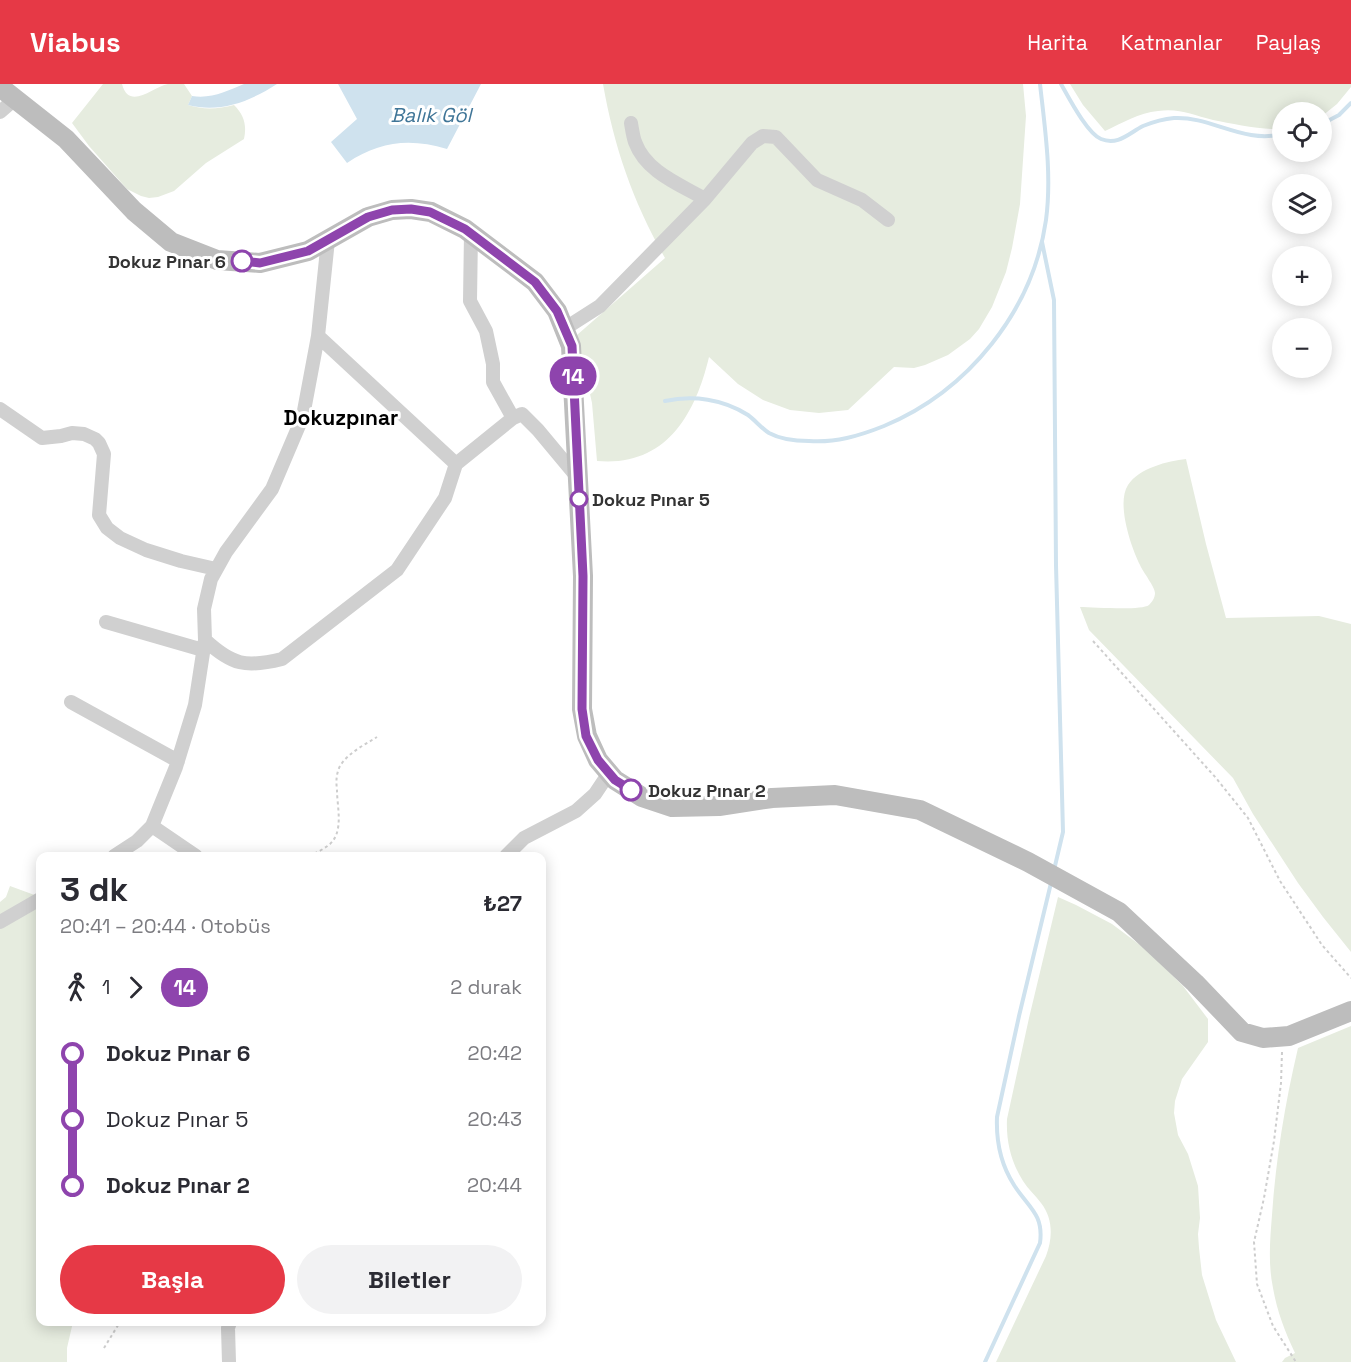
<!DOCTYPE html>
<html lang="tr">
<head>
<meta charset="utf-8">
<style>
	:root { --surface:#fff; --page:#f2f2f3; --text:#2b2b33; --muted:#7c7c81; --accent:#e63946 }
	body { margin:0; font-family:"Space Grotesk",sans-serif; background:var(--page); color:var(--text); height:100vh; display:flex; flex-direction:column; font-size:22px; white-space:nowrap }
	* { box-sizing:border-box; margin:0 }
	p { font-size:20px; color:var(--muted) }
	.icon { flex:none; width:33px; height:33px; fill:none; stroke:currentColor; stroke-width:2; stroke-linecap:round; stroke-linejoin:round }
	.map { position:relative; flex:1; overflow:hidden }
	.drawer { position:absolute; left:36px; top:768px; width:510px; height:474px; display:flex; flex-direction:column; background:var(--surface); border-radius:12px; box-shadow:0 3px 15px #0003 }
	.drawer>* { flex:none }
	.badge { padding:0 12px; border-radius:20px; font-size:21px; line-height:39px }
	.fabs { position:absolute; left:1272px; top:18px; display:grid; gap:12px }
	.fabs a { display:grid; place-items:center; width:60px; height:60px; border-radius:50%; background:var(--surface); box-shadow:0 3px 15px #0003; font-size:30px }
	.map>.badge { position:absolute; translate:-50% -50%; box-shadow:0 0 0 3px #fff }
	.legs { display:flex; align-items:center; gap:9px; height:66px; padding:0 24px; font-size:20px }
	.legs p { margin-inline-start:auto }
	.summary { display:flex; align-items:center; justify-content:space-between; height:102px; padding:0 24px }
	h1 { font-size:33px; font-weight:700; line-height:45px }
	.cta { display:flex; gap:12px; margin-top:auto; padding:12px 24px }
	.cta a { flex:1; height:69px; border-radius:36px; background:var(--accent); color:#fff; font-size:24px; font-weight:700; line-height:69px; text-align:center }
	.cta a+a { background:var(--page); color:var(--text) }
	ul { padding:0 24px; list-style:none }
	li { display:flex; align-items:center; gap:21px; height:66px; font-size:22px }
	li i { display:grid; place-items:center; width:9px; height:100%; margin:0 8px; background:currentColor }
	li i::after { content:''; width:15px; height:15px; margin:-8px; border:4px solid; border-radius:50%; background:var(--surface) }
	li p { margin-inline-start:auto }
	li:first-child i { background:linear-gradient(#0000 50%,currentColor 0) }
	li:last-child i { background:linear-gradient(currentColor 50%,#0000 0) }
	header { display:flex; align-items:center; gap:36px; box-sizing:border-box; height:84px; padding:0 30px; background:var(--accent); color:#fff }
	header strong { font-size:28px }
	nav { display:flex; gap:33px; margin-inline-start:auto; font-size:21px }
	.map>svg:first-child { display:block }
	.green { fill:#e6ecdf }
	.water { fill:#cfe2ee }
	.lines { fill:none; stroke-linecap:round; stroke-linejoin:round }
	.stream { stroke:#cfe2ee; stroke-width:4 }
	.path { stroke:#cdcdcd; stroke-width:2; stroke-dasharray:3 3; stroke-linecap:butt }
	.street { stroke:#d0d0d0; stroke-width:14 }
	.secondary { stroke:#bdbdbd; stroke-width:20 }
	.line-1-casing { stroke:#fff; stroke-width:14 }
	.line-1 { stroke:#8e44ad; stroke-width:9 }
	.stop-1-dot { fill:#fff; stroke:#8e44ad; stroke-width:3 }
	.labels { text-anchor:middle; dominant-baseline:central; stroke-width:6; stroke-linejoin:round; paint-order:stroke }
	.stop-label { font-size:18px; font-weight:bold; fill:#333; stroke:#fff; text-anchor:start }
	.water-label { font-size:20px; font-style:italic; fill:#3f7597; stroke:#fff }
	.quarter-label { font-size:21px; font-weight:bold; fill:#000; stroke:#fff }
</style>
</head>
<body>
<header>
<strong>Viabus</strong>
<nav><a>Harita</a><a>Katmanlar</a><a>Paylaş</a></nav>
</header>
<div class="map">
<svg width="1351" height="1278" viewBox="0 0 1351 1278">
	<rect width="100%" height="100%" fill="#fff"/>
	<!-- green -->
	<path class="green" d="M103 0H122C129 27 153 3 168 0 173 0 179 0 184 0L192 12 188 21C204 26 218 25 234 21 244 31 247 41 244 55L206 79 174 107 158 113 149 114 141 112 127 105 89 62 72 39Z
		M603 0H1023L1026 32 1020 120 1012 164 1006 188 992 223 979 245 970 255 948 271 925 281 914 284 894 283 848 326 819 329 790 326 763 316 738 300 709 273C695 332 665 383 597 377L592 319 577 251 665 174C633 118 614 63 603 0Z
		M1070 0H1351V3L1337 20 1322 32V28H1282V45C1262 46 1233 40 1213 36 1192 31 1180 24 1158 27 1139 29 1122 39 1105 47L1083 21Z
		M1186 375 1206 460 1226 534 1319 532 1351 540V868L1323 833 1298 799 1253 730 1233 694 1089 546 1080 523C1093 523 1141 527 1149 521 1152 518 1155 514 1155 509 1155 503 1143 488 1140 481 1131 463 1116 419 1128 401 1139 384 1168 377 1186 375Z
		M10 802 40 813V1238H73L67 1264V1278H0V818L6 813Z
		M1058 813 1076 821 1112 840 1148 867 1183 902 1208 935V958L1182 995 1175 1017 1174 1029 1178 1051 1188 1070 1198 1102 1200 1134 1198 1150 1199 1164 1202 1191 1216 1236 1236 1278H996L1046 1172C1053 1154 1053 1134 1041 1119 1035 1111 1028 1105 1023 1097 1011 1078 1006 1057 1007 1035L1029 934Z
		M1351 942V1278H1282L1285 1274 1295 1269C1285 1248 1277 1227 1273 1204 1268 1180 1270 1156 1272 1131 1276 1074 1285 1019 1298 964Z"/>
	<!-- water -->
	<path class="water" d="M244 0H277C249 18 220 29 188 21L192 12C212 15 227 7 244 0Z
		M338 0H481L447 65C410 54 380 57 347 79L331 58 357 35Z"/>
	<g class="lines">
		<!-- stream -->
		<path class="stream" d="M1061 0C1069 14 1087 49 1101 55 1118 62 1129 49 1143 42 1153 38 1163 35 1174 34 1211 32 1244 60 1282 50
			M1322 40 1339 31 1351 19
			M1042 158 1054 216 1056 481 1063 748 1054 786
			M665 317C693 311 723 315 748 331 755 336 761 344 769 349 780 355 796 357 809 357 835 359 859 352 884 342 968 307 1033 227 1046 136 1052 91 1045 45 1040 0
			M985 1278 1040 1159C1044 1130 1028 1123 1014 1101 1001 1081 996 1058 997 1033L1019 932 1051 799"/>
		<!-- path -->
		<path class="path" d="M1093 557 1216 694 1248 734 1280 797 1322 861 1351 894
			M209 770 224 772
			M309 772C316 769 324 765 330 760 344 747 337 723 337 706 336 698 336 690 340 682 348 669 364 661 377 653
			M1282 968 1281 999 1274 1057 1264 1114 1254 1158 1257 1200 1273 1242 1296 1278
			M104 1264 120 1238"/>
		<!-- street -->
		<path class="street" d="M0 28 15 15
			M631 39C632 45 633 52 635 58 646 88 679 100 705 115
			M471 149 470 217 486 247 493 280V298L513 334
			M564 245 600 222 705 115 752 59 763 52 776 53 817 96 862 116 888 136
			M318 252 456 380
			M0 325 42 354 61 352 72 349 84 350 95 355 99 359 104 370 99 431 107 444 120 454 146 466 181 477 216 485
			M106 538 203 566
			M205 556C232 581 246 584 282 575L397 486 445 414 456 380 513 334 522 330 538 346 578 394
			M71 618 178 677
			M152 742 196 772
			M114 772 137 757 152 742 176 683 195 621 205 556 204 525 211 495 226 468 272 405 303 332 318 252 328 156
			M506 772 524 754 576 727 595 710 609 689
			M0 838 40 815
			M229 1278 228 1244 230 1238"/>
		<!-- secondary -->
		<path class="secondary" d="M0 3 66 55 134 127 171 158 217 176 260 179 308 167 368 133 392 126 411 125 431 128 465 145 535 198 557 227 571 262 583 492 582 625 587 652 598 676 615 696 642 713 672 723 719 722 772 714 835 711 920 726 1028 778 1119 828 1195 899 1242 948 1263 954 1289 952 1351 927"/>
	</g>
	<g class="lines">
		<!-- line-1 casing -->
		<g class="line-1-casing">
			<path id="line-1" d="M242 177 260 179 308 167 368 133 392 126 411 125 430 128 465 145 535 198 557 227 572 262 583 492 582 625 586 652 598 676 615 696 631 706"/>
		</g>
		<!-- line-1 -->
		<use href="#line-1" class="line-1"/>
	</g>
	<!-- markers -->
	<g class="stop-1-dot">
		<circle cx="242" cy="177" r="10"/>
		<circle cx="579" cy="415" r="8"/>
		<circle cx="631" cy="706" r="10"/>
	</g>
	<g class="labels">
		<!-- stop labels -->
		<g class="stop-label">
			<text x="226" y="177" text-anchor="end">Dokuz Pınar 6</text>
			<text x="592" y="415">Dokuz Pınar 5</text>
			<text x="648" y="706">Dokuz Pınar 2</text>
		</g>
		<!-- water labels -->
		<g class="water-label">
			<text x="431" y="31">Balık Göl</text>
		</g>
		<!-- quarter labels -->
		<g class="quarter-label">
			<text x="341" y="333">Dokuzpınar</text>
		</g>
	</g>
</svg>
<div class="fabs">
<a><svg class="icon" aria-label="locate" viewBox="0 0 24 24"><circle cx="12" cy="12" r="6"/><path d="M12 2v4M12 18v4M2 12h4M18 12h4"/></svg></a>
<a><svg class="icon" aria-label="layers" viewBox="0 0 24 24"><path d="M12 4l9 5-9 5-9-5zM3 14l9 5 9-5"/></svg></a>
<a>+</a>
<a>−</a>
</div>
<b class="badge" style="left:573px;top:292px;background:#8e44ad;color:#fff">14</b>
<section class="drawer">
<div class="summary"><div><h1>3 dk</h1><p>20:41 – 20:44 · Otobüs</p></div><b>₺27</b></div>
<div class="legs"><svg class="icon" aria-label="walk" viewBox="0 0 24 24"><circle cx="13" cy="4" r="2"/><path d="M13 8l-2 6 4 7M11 14l-3 7M7 12l3-4h3l4 4"/></svg>1<svg class="icon" aria-label="forward" viewBox="0 0 24 24"><path d="M9 5l7 7-7 7"/></svg><b class="badge" style="background:#8e44ad;color:#fff">14</b><p>2 durak</p></div>
<ul>
<li><i style="color:#8e44ad"></i><b>Dokuz Pınar 6</b><p>20:42</p></li>
<li><i style="color:#8e44ad"></i><span>Dokuz Pınar 5</span><p>20:43</p></li>
<li><i style="color:#8e44ad"></i><b>Dokuz Pınar 2</b><p>20:44</p></li>
</ul>
<div class="cta"><a>Başla</a><a>Biletler</a></div>
</section>
</div>
</body>
</html>
